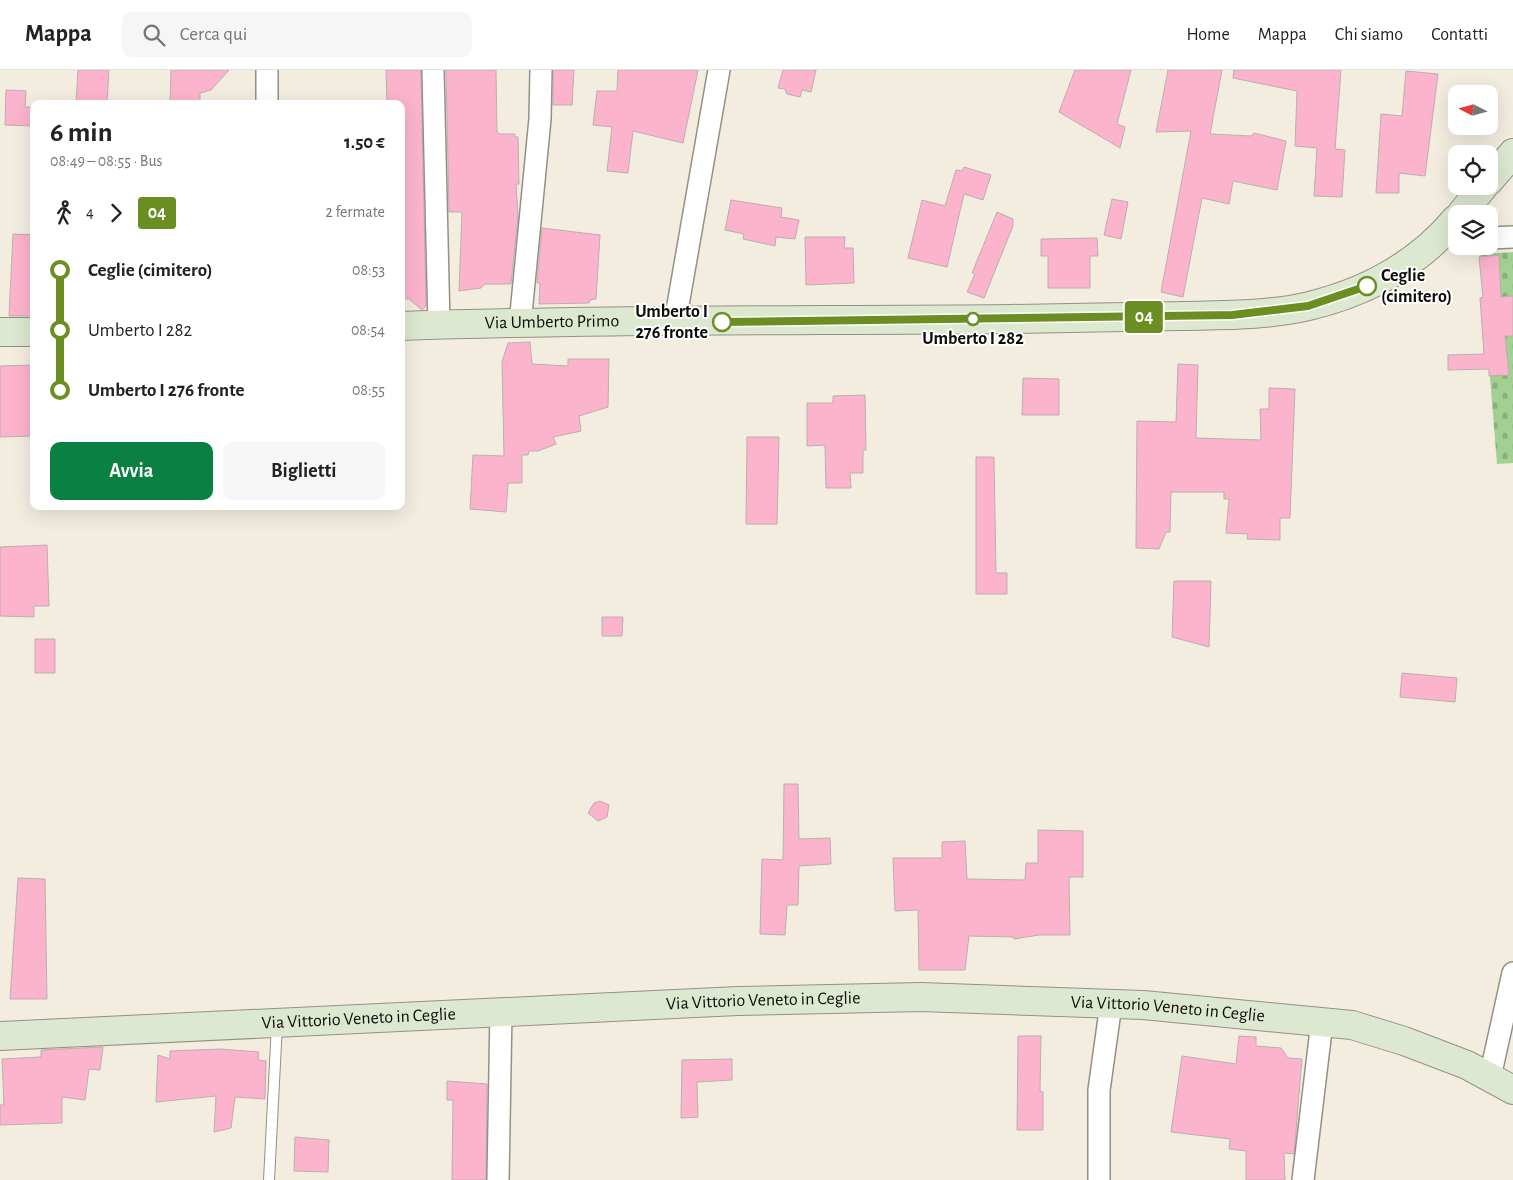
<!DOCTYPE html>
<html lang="it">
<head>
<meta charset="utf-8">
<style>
	:root { --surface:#fff; --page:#f6f6f6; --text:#222; --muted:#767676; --line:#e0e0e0; --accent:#0b8043 }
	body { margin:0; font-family:"Alegreya Sans",sans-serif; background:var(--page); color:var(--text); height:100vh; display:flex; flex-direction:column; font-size:19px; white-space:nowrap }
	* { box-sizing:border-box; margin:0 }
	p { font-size:16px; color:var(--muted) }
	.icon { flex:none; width:28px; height:28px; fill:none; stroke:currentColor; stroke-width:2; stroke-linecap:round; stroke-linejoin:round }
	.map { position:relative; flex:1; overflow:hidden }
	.panel { position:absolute; left:30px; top:30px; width:375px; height:410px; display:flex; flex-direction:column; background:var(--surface); border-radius:10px; box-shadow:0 5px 20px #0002 }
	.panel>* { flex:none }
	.badge { padding:0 10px; border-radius:4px; font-size:18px; line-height:32px }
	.needle { width:32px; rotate:276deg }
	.tools { position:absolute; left:1448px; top:15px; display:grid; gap:10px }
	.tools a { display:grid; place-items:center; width:50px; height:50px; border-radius:10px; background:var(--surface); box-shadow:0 5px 20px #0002; font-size:25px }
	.map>.badge { position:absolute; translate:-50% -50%; box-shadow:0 0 0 2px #fff }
	.legs { display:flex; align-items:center; gap:8px; height:55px; padding:0 20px; font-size:16px }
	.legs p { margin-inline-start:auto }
	.headline { display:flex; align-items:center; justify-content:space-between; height:85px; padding:0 20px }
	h1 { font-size:28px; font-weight:700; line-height:38px }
	.cta { display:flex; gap:10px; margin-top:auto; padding:10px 20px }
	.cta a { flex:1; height:58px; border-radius:10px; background:var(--accent); color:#fff; font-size:20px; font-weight:700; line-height:58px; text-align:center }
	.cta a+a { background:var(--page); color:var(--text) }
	ul { padding:0 20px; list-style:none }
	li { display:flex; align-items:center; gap:18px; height:60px; font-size:19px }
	li i { display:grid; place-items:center; width:8px; height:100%; margin:0 6px; background:currentColor }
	li i::after { content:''; width:12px; height:12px; margin:-6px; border:4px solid; border-radius:50%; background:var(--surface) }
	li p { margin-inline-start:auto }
	li:first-child i { background:linear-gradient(#0000 50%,currentColor 0) }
	li:last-child i { background:linear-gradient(currentColor 50%,#0000 0) }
	header { display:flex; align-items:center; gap:30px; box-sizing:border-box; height:70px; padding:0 25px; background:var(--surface); border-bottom:1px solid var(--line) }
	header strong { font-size:24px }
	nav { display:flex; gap:28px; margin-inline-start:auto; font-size:18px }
	.search { width:350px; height:45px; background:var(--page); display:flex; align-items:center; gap:12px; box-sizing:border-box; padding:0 18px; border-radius:10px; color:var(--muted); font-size:19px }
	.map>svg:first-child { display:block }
	.cemetery { fill:url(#cemetery-stones) }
	.building { fill:#fcb3cc; stroke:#bcadb2 }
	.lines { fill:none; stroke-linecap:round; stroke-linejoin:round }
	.lane-casing { stroke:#969084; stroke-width:12 }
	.street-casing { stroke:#969084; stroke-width:24 }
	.secondary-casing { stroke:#969084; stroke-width:30 }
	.lane { stroke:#fff; stroke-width:10 }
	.street { stroke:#fff; stroke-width:21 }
	.secondary { stroke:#dde8d0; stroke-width:28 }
	.line-1-casing { stroke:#fff; stroke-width:11 }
	.line-1 { stroke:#6b8e23; stroke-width:8 }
	.stop-1-dot { fill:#fff; stroke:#6b8e23; stroke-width:2.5 }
	.labels { text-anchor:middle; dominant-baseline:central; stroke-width:4; stroke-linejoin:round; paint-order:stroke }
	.stop-label { font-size:18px; font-weight:bold; fill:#0e0c08; stroke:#fff; text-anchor:start }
	.street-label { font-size:18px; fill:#0e0c08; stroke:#fff }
</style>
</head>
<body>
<header>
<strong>Mappa</strong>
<div class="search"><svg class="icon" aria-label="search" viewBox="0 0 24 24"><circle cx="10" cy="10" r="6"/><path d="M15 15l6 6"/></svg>Cerca qui</div>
<nav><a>Home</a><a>Mappa</a><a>Chi siamo</a><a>Contatti</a></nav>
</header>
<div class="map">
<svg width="1513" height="1110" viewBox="0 0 1513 1110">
	<defs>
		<pattern id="cemetery-stones" width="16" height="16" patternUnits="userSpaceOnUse" patternTransform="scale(1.25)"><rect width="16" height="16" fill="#a2d093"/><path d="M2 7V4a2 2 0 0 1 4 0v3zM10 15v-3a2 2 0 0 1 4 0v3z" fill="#8ab17d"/></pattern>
	</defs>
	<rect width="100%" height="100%" fill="#f3ede0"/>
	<!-- cemetery -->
	<path class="cemetery" d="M1513 182V393L1497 394 1480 184Z"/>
	<!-- building -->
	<path class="building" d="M78 0H109L107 34H76Z
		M171 0H229L211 20 200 23V34H170Z
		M386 0H421L426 236 422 240 409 229H401V34H387Z
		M446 0H496L497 61 499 64H515V67H518L519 114H516L518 146 511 214H485L481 218 459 221 462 142H449Z
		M553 0H574L572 35H553Z
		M618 0H698L683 73 633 61 628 103 607 101 612 57 593 55 597 21H617Z
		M783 0H816L811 22 802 20 800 27 787 24 785 19 778 18Z
		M1075 0H1131L1117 54 1125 57 1120 78 1059 42Z
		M1168 0H1222L1210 64 1251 66 1254 63 1286 71 1277 120 1233 111 1229 134 1202 128 1183 227 1161 222 1191 61 1156 62Z
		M1234 0H1341L1335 79 1345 80 1342 127 1314 126 1317 78 1295 76 1297 21 1233 8Z
		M1406 1 1438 4 1425 106 1399 103V123H1376L1381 44 1402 46Z
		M6 20 26 21 25 37H34V56L5 55Z
		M964 97 991 105 983 130 964 124 947 197 908 188 922 130 945 136 956 100 962 101Z
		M1112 129 1128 132 1121 169 1104 165Z
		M731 130 782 138 781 147 799 150 795 169 776 167 775 176 743 169 744 164 725 160Z
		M997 142 1013 149V156L984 228 967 222 975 204 972 203Z
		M542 158 600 165 596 229 590 230 589 233 539 234 540 213H537Z
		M13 164 34 165V246H9Z
		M805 167H845L844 178H853L854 213 806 215Z
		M1097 168 1098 186H1090V218H1048V186H1041V169Z
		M1499 185 1501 227 1513 226V266H1505L1509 305 1489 306V299L1448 300V285L1484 284 1480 228 1483 227 1479 187Z
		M530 272 532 294 568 296V289H609L608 337 579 346 581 361 553 367 556 374 538 381H529L528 385H522V413H508L506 442 470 439 473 385 504 386 502 292 508 273Z
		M1178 294 1198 295 1196 368 1261 370 1260 339H1269V318L1295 319 1290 448H1280V470L1247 469 1248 464 1226 463 1229 429H1224V422H1171L1170 462H1166L1159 479 1136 478 1137 351 1176 352Z
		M34 295V366L0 367V296Z
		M1023 308 1059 309V345H1022Z
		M865 325 866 380H863V403H850L851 418H826L825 375 807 376V333H833V326Z
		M747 367H779L777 454H746Z
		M976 387H994L996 503H1007V524H976Z
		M47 475 49 536H34V547L0 546V477Z
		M1174 511H1211L1209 577 1172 567Z
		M602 547H623L622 566H602Z
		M35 569H55V603H35Z
		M1402 603 1457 608 1455 632 1400 627Z
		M784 714H798L799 769 830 768 831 794 799 796 798 835H787L785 865 760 864 762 789 783 790Z
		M600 731 609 735 607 747 598 751 588 743 594 733Z
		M1038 760 1083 761V807H1069L1070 865H1039L1014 869V867L969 866 965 900H919L918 840 895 841 893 788H942V772L965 771 967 809 1025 810 1026 793H1038Z
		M18 808 45 809 47 929H10Z
		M1018 966H1041L1040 1021 1043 1022V1060H1017Z
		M1239 966 1256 967V976L1281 978 1288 988 1302 989 1294 1084 1284 1083 1285 1110H1246V1081L1229 1079 1230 1069 1171 1062 1182 986 1236 994Z
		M103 977 100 1000 89 999 85 1030 62 1027V1053L0 1055V1035H4L2 989 41 987V980Z
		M220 979 259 982 258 990 266 991 265 1029 235 1027 231 1058 214 1062 216 1026 156 1032 158 985 170 989V981Z
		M732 989V1010L697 1012 698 1047 681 1048 682 990Z
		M447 1011 487 1014 486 1110H452L453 1030H447Z
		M295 1067 329 1070 328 1102 294 1101Z"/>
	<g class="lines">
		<!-- lane casing -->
		<g class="lane-casing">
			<path id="lane" d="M269 1110 277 954"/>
		</g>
		<!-- street casing -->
		<g class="street-casing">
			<path id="street" d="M267 0V34
				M433 0 439 255
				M1489 168 1513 167
				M675 252 719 0
				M520 254 540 49 541 0
				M1490 1007 1513 903
				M498 1110 501 941
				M1099 1110V1020L1111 934
				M1303 1110 1322 952"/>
		</g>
		<!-- secondary casing -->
		<g class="secondary-casing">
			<g id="secondary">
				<path d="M1489 111 1513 83"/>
				<path d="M1461 144 1484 116"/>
				<path id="s1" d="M401 256C604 249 808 251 1010 249 1067 248 1123 247 1179 246 1222 245 1267 246 1309 236 1367 222 1418 194 1456 149"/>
				<path d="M0 262H34"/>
				<path id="s2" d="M0 966 738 931 921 927 1143 935 1352 955 1404 971 1467 995 1513 1020"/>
			</g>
		</g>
		<!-- lane -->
		<use href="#lane" class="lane"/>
		<!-- street -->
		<use href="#street" class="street"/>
		<!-- secondary -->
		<use href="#secondary" class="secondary"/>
	</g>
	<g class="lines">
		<!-- line-1 casing -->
		<g class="line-1-casing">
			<path id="line-1" d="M722 252 1232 245 1308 236 1367 216"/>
		</g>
		<!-- line-1 -->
		<use href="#line-1" class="line-1"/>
	</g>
	<!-- markers -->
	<g class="stop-1-dot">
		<circle cx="1367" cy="216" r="9"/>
		<circle cx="973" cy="249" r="6"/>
		<circle cx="722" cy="252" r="9"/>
	</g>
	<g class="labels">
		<!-- stop labels -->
		<g class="stop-label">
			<text x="1381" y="206">Ceglie<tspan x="1381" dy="21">(cimitero)</tspan></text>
			<text x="708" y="242" text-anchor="end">Umberto I<tspan x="708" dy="21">276 fronte</tspan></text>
			<text x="973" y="269" text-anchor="middle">Umberto I 282</text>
		</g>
		<!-- street labels -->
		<g class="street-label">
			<text stroke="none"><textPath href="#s1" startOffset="151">Via Umberto Primo</textPath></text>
			<text stroke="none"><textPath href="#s2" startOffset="764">Via Vittorio Veneto in Ceglie</textPath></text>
			<text stroke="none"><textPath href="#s2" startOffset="1169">Via Vittorio Veneto in Ceglie</textPath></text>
			<text stroke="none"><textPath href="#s2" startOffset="359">Via Vittorio Veneto in Ceglie</textPath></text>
		</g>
	</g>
</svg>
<div class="tools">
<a><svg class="needle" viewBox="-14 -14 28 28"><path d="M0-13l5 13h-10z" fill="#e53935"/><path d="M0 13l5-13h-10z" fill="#767676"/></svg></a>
<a><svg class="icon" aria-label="locate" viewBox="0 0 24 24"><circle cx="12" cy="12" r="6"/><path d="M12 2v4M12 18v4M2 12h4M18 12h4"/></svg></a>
<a><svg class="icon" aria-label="layers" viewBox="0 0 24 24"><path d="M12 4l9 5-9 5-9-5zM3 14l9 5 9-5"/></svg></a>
</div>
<b class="badge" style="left:1144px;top:247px;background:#6b8e23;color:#fff">04</b>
<section class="panel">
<div class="headline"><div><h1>6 min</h1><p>08:49 – 08:55 · Bus</p></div><b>1.50 €</b></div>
<div class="legs"><svg class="icon" aria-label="walk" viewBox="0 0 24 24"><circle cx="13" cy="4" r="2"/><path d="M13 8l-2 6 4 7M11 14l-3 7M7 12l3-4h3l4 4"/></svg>4<svg class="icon" aria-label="forward" viewBox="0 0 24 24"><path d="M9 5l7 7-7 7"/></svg><b class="badge" style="background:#6b8e23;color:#fff">04</b><p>2 fermate</p></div>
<ul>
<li><i style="color:#6b8e23"></i><b>Ceglie (cimitero)</b><p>08:53</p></li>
<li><i style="color:#6b8e23"></i><span>Umberto I 282</span><p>08:54</p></li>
<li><i style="color:#6b8e23"></i><b>Umberto I 276 fronte</b><p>08:55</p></li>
</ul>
<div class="cta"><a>Avvia</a><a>Biglietti</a></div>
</section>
</div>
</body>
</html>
